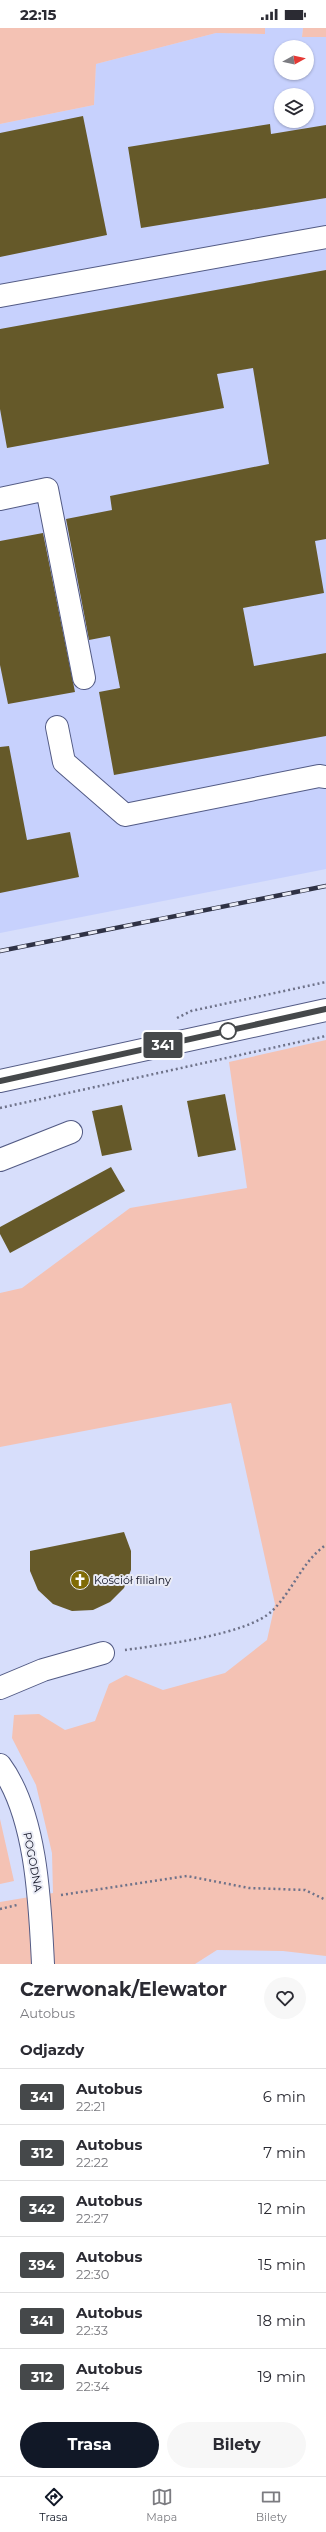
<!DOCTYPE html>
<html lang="pl">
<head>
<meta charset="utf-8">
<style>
	:root { --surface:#fff; --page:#f7f7f7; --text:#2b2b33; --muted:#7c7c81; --line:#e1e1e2; --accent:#111827 }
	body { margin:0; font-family:Montserrat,sans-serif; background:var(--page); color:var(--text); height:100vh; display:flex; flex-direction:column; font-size:15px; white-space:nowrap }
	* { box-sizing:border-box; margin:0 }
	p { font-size:13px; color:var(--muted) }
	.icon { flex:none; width:22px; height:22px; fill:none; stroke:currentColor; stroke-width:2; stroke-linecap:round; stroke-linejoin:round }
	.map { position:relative; height:1936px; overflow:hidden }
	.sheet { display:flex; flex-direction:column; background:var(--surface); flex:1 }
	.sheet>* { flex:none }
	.badge { padding:0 8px; border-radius:3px; font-size:14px; line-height:26px }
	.needle { width:26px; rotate:82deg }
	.buttons { position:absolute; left:274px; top:12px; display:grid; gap:8px }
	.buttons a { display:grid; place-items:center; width:40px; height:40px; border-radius:50%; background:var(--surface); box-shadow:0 1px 3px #0004; font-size:20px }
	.map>.badge { position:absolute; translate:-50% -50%; box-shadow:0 0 0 2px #fff }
	h2 { padding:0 20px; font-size:15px; line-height:36px }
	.round { display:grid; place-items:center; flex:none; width:42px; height:42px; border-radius:21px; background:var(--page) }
	.headline { display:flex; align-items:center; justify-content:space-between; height:68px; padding:0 20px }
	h1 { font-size:19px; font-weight:700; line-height:30px }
	.action { display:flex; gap:8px; margin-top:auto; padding:8px 20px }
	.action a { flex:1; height:46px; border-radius:24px; background:var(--accent); color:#fff; font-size:16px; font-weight:700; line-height:46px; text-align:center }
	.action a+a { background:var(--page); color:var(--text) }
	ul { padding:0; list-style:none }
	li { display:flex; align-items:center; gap:12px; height:56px; padding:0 20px; border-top:1px solid var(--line) }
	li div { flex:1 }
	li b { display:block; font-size:15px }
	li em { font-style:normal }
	li .badge { min-width:44px; font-weight:700; text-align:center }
	.status { display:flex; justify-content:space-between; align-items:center; height:28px; padding:0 20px; background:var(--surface); direction:ltr }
	.status svg { height:11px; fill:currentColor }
	.menu { display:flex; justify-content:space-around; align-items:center; height:56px; border-top:1px solid var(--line); background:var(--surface); font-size:11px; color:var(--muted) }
	.menu a { display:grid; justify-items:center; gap:2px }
	.menu .active { color:var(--accent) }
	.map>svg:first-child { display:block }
	.built { fill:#c7d1fd; fill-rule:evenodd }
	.green { fill:#f4c2b4 }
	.building { fill:#655929 }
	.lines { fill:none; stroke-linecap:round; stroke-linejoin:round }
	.minor-casing { stroke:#535b85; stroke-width:24 }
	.major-casing { stroke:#535b85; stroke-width:24 }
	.path { stroke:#6e7289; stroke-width:2.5; stroke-dasharray:2 3; stroke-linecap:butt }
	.minor { stroke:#fff; stroke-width:22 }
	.major { stroke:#fff; stroke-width:22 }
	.rail-casing { stroke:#2f3245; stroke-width:4.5 }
	.rail { stroke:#eaecf6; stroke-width:3; stroke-dasharray:9; stroke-linecap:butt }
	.line-casing { stroke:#fff; stroke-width:9 }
	.line { stroke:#45484a; stroke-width:6 }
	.stop-dot { fill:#fff; stroke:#45484a; stroke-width:2 }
	.labels { text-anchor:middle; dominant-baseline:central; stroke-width:4; stroke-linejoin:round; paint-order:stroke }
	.poi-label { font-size:11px; fill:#0f1122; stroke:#eaecf6; text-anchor:start }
	.street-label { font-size:11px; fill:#0f1122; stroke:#eaecf6 }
</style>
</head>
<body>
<div class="status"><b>22:15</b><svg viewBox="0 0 49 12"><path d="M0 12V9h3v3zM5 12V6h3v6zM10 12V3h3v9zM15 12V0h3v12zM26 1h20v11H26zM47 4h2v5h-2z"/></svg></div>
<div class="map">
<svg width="326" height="1936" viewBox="0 0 326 1936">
	<rect width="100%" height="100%" fill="#d7defb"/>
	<!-- built -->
	<path class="built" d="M265 0H303L302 9H326V841L0 905V96L94 77 96 36 216 5 265 6ZM281 19H307V45H281ZM281 67H307V93H281Z"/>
	<!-- green -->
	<path class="green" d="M0 0H265V6L216 5 96 36 94 77 0 96Z
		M303 0H326V9H302Z
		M326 1012V1928L283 1923 217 1922 195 1936H0V1874L53 1865 52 1825 36 1757 12 1710 14 1687 39 1686 65 1702 95 1693 109 1656 126 1647 163 1662 225 1645 267 1612 275 1576 231 1375 0 1419V1265L22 1260 130 1180 247 1160 229 1034Z
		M0 1791 14 1853 0 1856Z"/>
	<!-- building -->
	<path class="building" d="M83 88 107 207 0 229V105Z
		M270 96 271 106 326 97V170L141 200 128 119Z
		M326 242V511L315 513 324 565 243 580 254 638 326 625V708L114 747 99 664 120 660 110 608 89 612 66 491 112 482 110 468 269 436 253 340 217 346 224 380 7 420 0 381V301Z
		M43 505 75 664 8 676 0 637V513Z
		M9 718 27 812 70 804 79 849 0 865V719Z
		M225 1066 236 1122 198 1129 187 1073Z
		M122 1077 132 1122 102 1128 92 1083Z
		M111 1139 125 1163 10 1225 0 1206V1199Z
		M124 1504 131 1523V1542L124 1560 110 1574 93 1582 72 1583 53 1576 38 1562 30 1543V1523Z"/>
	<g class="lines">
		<!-- minor casing -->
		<g class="minor-casing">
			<path id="minor" d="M0 268 326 209
				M0 471 47 461 84 650
				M57 699 64 734 125 787 319 748 326 749
				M0 1132 71 1104
				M0 1660 43 1642 103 1625
				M0 1737C37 1787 40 1876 43 1936"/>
		</g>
		<!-- major casing -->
		<g class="major-casing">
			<path id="major" d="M0 1053 326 982"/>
		</g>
		<!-- path -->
		<path class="path" d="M177 990 191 983 326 954
			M0 1080 326 1008
			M125 1622C160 1617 247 1607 272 1583 292 1564 303 1532 326 1517
			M61 1867 187 1848 249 1860 305 1862 326 1872
			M0 1881 17 1877"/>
		<!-- minor -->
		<use href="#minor" class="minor"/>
		<!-- major -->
		<use href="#major" class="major"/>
		<!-- rail casing -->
		<g class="rail-casing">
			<path id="rail" d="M0 923 326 858"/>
		</g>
		<!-- rail -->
		<use href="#rail" class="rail"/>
	</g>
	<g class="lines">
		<!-- line casing -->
		<g class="line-casing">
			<path id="line" d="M0 1053 326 981"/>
		</g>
		<!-- line -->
		<use href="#line" class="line"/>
	</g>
	<!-- icons -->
	<defs>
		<g id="church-disc" transform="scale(1)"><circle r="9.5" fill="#806b05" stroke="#eaecf6"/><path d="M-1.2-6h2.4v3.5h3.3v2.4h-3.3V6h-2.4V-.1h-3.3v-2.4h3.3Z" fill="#fff"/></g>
	</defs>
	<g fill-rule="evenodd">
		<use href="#church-disc" x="80" y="1552"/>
	</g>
	<!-- markers -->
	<circle class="stop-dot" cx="228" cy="1003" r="8"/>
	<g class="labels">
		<!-- poi labels -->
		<g class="poi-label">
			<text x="94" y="1552">Kościół filialny</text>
		</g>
		<!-- street labels -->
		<g class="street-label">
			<text transform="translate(33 1834) rotate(79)">POGODNA</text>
		</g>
	</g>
</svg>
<div class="buttons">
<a><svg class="needle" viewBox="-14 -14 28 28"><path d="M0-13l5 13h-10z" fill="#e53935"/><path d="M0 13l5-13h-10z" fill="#7c7c81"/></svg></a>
<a><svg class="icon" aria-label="layers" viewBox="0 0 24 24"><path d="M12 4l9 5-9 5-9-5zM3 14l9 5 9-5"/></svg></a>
</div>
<b class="badge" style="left:163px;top:1017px;background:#45484a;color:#fff">341</b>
</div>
<section class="sheet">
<div class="headline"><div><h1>Czerwonak/Elewator</h1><p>Autobus</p></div><a class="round"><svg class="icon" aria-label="heart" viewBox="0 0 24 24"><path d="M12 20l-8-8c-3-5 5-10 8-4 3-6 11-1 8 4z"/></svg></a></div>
<h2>Odjazdy</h2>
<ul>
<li><span class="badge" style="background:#45484a;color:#fff">341</span><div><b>Autobus</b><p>22:21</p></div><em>6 min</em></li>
<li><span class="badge" style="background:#45484a;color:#fff">312</span><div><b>Autobus</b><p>22:22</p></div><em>7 min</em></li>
<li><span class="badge" style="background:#45484a;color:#fff">342</span><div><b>Autobus</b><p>22:27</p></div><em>12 min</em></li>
<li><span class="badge" style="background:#45484a;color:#fff">394</span><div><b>Autobus</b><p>22:30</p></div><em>15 min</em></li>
<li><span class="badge" style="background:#45484a;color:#fff">341</span><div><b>Autobus</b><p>22:33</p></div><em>18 min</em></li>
<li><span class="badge" style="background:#45484a;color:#fff">312</span><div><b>Autobus</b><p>22:34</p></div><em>19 min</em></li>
</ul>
<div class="action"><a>Trasa</a><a>Bilety</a></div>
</section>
<nav class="menu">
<a class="active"><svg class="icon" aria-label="directions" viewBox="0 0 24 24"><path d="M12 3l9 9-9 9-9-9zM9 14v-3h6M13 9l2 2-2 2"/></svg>Trasa</a>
<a><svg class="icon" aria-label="map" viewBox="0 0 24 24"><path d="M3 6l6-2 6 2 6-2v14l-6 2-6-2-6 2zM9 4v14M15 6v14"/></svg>Mapa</a>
<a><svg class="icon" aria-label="tickets" viewBox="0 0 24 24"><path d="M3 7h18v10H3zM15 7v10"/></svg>Bilety</a>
</nav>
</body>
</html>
